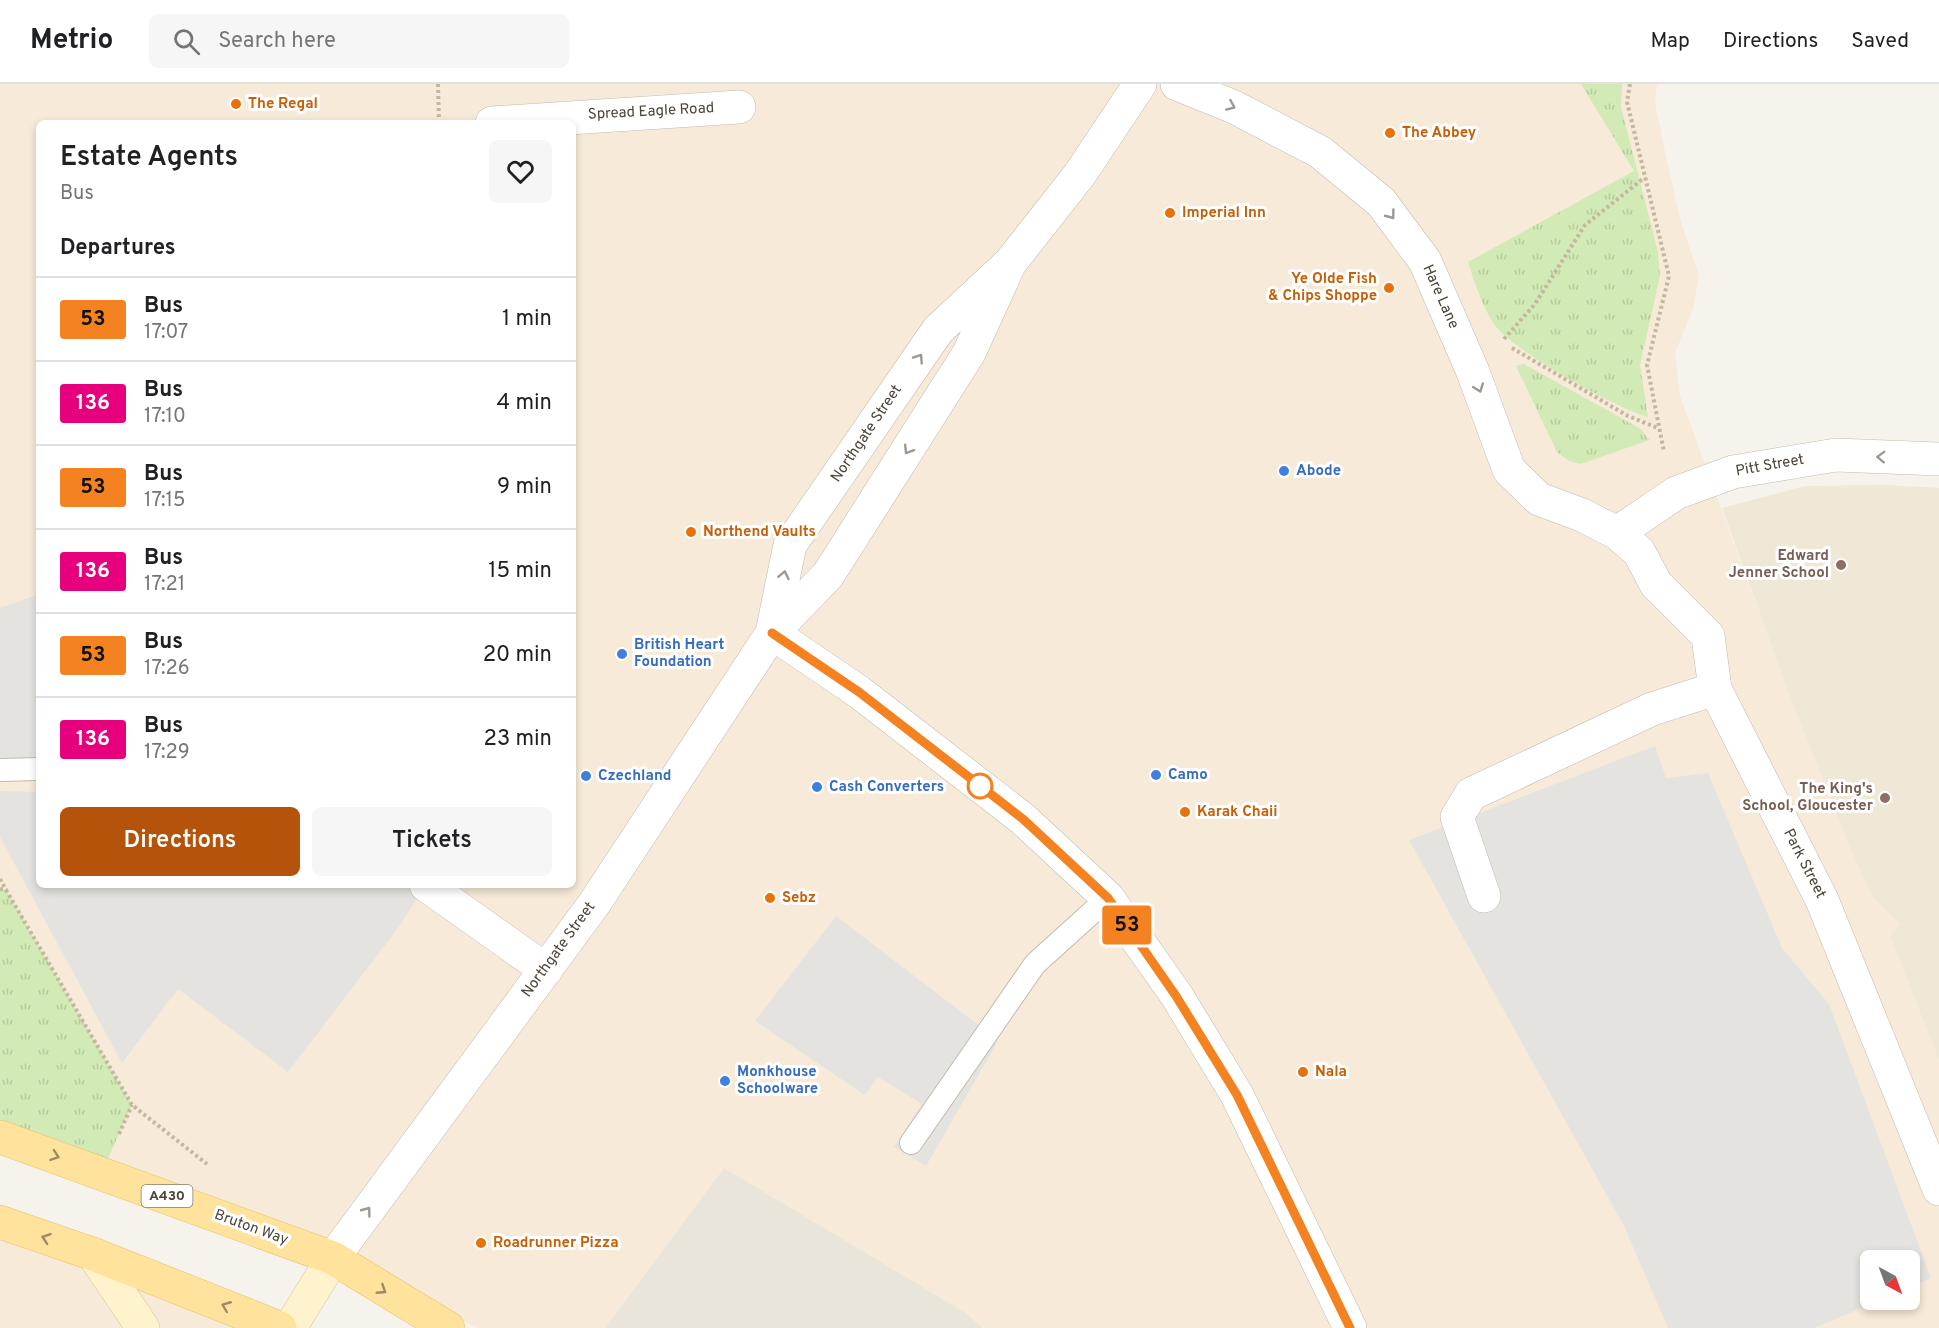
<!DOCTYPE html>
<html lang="en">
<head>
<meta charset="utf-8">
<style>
	:root { --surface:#fff; --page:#f6f6f6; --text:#202124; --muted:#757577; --line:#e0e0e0; --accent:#b45309 }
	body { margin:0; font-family:Overpass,sans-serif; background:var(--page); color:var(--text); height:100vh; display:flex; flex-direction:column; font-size:22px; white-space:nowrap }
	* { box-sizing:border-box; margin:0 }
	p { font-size:20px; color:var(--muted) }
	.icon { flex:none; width:33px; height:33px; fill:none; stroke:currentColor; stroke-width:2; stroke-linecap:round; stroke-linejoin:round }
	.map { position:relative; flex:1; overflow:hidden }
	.side { position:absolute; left:36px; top:36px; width:540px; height:768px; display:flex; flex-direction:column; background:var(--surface); border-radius:9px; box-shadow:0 3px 9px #0003 }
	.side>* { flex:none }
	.badge { padding:0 12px; border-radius:4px; font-size:21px; line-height:39px }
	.needle { width:39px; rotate:139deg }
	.controls { position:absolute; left:1860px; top:1166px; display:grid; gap:12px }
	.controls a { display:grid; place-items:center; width:60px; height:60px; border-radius:9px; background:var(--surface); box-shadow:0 3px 9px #0003; font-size:30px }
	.map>.badge { position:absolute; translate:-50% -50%; box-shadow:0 0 0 3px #fff }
	h2 { padding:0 24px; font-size:22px; line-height:54px }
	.round { display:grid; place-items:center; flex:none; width:63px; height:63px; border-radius:9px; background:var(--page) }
	.head { display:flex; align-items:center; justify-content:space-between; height:102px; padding:0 24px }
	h1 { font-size:28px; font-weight:600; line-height:45px }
	.action { display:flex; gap:12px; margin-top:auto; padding:12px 24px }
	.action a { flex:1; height:69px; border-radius:9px; background:var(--accent); color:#fff; font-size:24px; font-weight:600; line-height:69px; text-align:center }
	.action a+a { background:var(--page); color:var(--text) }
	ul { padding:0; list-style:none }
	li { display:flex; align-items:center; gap:18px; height:84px; padding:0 24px; border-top:2px solid var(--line) }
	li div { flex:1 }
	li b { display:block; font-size:22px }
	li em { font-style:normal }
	li .badge { min-width:66px; font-weight:700; text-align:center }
	header { display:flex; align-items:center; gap:36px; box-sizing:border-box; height:84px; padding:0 30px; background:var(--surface); border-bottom:2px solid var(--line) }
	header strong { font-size:28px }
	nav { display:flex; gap:33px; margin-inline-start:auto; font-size:21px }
	.search { width:420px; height:54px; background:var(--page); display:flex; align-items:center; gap:15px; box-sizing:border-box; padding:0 21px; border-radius:9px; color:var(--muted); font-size:22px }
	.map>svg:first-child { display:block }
	.residential { fill:#eae5da }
	.commercial { fill:#f7ead8; fill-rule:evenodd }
	.education { fill:#efe8d6 }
	.grass { fill:url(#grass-tufts) }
	.parking { fill:#e5e3e0 }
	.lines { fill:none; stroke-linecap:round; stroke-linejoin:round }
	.service-casing { stroke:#c2bbae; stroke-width:24 }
	.minor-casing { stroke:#c2bbae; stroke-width:34 }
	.secondary-casing { stroke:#d6c79b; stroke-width:34 }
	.primary-casing { stroke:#e6c16a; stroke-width:34 }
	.path { stroke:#c4b79f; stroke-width:4; stroke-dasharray:3 3; stroke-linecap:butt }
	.service { stroke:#fff; stroke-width:22 }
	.minor { stroke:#fff; stroke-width:33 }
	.secondary { stroke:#fff3cd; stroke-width:33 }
	.primary { stroke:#ffe39c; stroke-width:33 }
	.oneway { stroke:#9c9892 }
	.oneway2 { stroke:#9c8c66 }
	.line-casing { stroke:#fff; stroke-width:14 }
	.line { stroke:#f58220; stroke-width:9 }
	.food-dot { fill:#e8710a; stroke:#fff; stroke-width:2 }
	.shop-dot { fill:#3f7fe0; stroke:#fff; stroke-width:2 }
	.education-dot { fill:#8d6e63; stroke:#fff; stroke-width:2 }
	.stop-dot { fill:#fff; stroke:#f58220; stroke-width:3 }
	.labels { text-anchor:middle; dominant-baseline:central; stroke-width:6; stroke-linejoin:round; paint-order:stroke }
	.shield { fill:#fff; stroke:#817c74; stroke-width:1.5 }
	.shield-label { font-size:14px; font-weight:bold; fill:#4b4439 }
	.food-label { font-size:15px; font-weight:bold; fill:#c56008; stroke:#fff; text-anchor:start }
	.street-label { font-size:15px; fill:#4b4439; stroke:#fff }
	.shop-label { font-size:15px; font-weight:bold; fill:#366cbe; stroke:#fff; text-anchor:start }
	.education-label { font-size:15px; font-weight:bold; fill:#785e54; stroke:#fff; text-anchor:end }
</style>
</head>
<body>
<header>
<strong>Metrio</strong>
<div class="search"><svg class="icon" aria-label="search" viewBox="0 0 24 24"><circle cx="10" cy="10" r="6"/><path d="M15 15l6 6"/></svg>Search here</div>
<nav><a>Map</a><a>Directions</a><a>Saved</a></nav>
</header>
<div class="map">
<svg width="1939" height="1244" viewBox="0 0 1939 1244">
	<defs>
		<pattern id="grass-tufts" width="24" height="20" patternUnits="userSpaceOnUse" patternTransform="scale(1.5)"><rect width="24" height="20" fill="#d2eab5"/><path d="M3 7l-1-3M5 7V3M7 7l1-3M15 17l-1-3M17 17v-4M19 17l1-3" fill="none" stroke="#b6ca9c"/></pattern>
	</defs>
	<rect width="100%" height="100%" fill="#f6f3ec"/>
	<!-- residential -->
	<path class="residential" d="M724 1083 966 1229 983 1244H605Z"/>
	<!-- commercial -->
	<path class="commercial" d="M0 0H1657L1655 19 1667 78 1682 142 1699 191 1693 225 1675 269 1680 312 1787 605 1849 758 1872 812 1900 840 1939 965V1244H983L966 1229 724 1084 605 1244H478L333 1174 0 1053ZM39 39H573V801H39ZM1870 1176H1910V1215H1870Z
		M0 1138 280 1244H0Z"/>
	<!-- education -->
	<path class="education" d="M1885 401 1939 404V975L1890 852 1900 840 1872 812 1852 768 1787 605 1722 424 1805 402Z"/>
	<!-- grass -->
	<path class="grass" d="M1581 0H1622L1621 23 1658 168 1660 192 1640 281 1648 333C1613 323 1523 272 1498 245 1485 230 1474 197 1468 178L1634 87Z
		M1524 280 1632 340 1642 346 1649 356 1581 380 1569 377 1557 368 1516 282Z
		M0 805 6 806 132 1021 102 1088 0 1053Z"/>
	<!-- parking -->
	<path class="parking" d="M39 510V685L0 686V524Z
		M1655 662 1666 694 1708 689 1782 864 1829 920 1931 1194 1910 1204V1176H1870V1215H1883L1814 1244H1668L1624 1142 1409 756Z
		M0 707 39 708V801L426 802 395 848 288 988 178 905 122 979 0 753Z
		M836 832 977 940 997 959 926 1082 894 1063 922 1020 878 993 865 1011 755 937Z"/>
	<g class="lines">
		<!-- service casing -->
		<g class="service-casing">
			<path id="service" d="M0 686 39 685
				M911 1059 1035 880 1108 814"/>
		</g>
		<!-- minor casing -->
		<g class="minor-casing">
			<path id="minor" d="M1177 0 1234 23 1320 68 1381 118 1425 177 1473 288 1509 386 1539 415 1582 431 1617 449 1639 468 1656 500 1708 552 1715 605 1822 816 1939 1105
				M492 39 739 23
				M1617 449 1676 409 1733 388 1836 371 1939 375
				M772 549 859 608 1023 735 1108 814 1177 912 1237 1011 1350 1244
				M772 549 790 461 938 246 1010 179 1080 90 1140 0
				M426 801 546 886
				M1484 812 1457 733 1471 710 1652 625 1715 605
				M333 1174 594 820 772 549 828 491 969 269 1010 179"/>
		</g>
		<!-- secondary casing -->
		<g class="secondary-casing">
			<path id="secondary" d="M93 1170 143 1244
				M290 1244 333 1174"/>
		</g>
		<!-- primary casing -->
		<g class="primary-casing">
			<path id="primary" d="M0 1053 333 1174 448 1244
				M0 1138 93 1170 280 1244"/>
		</g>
		<!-- path -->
		<path class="path" d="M438 0 439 39
			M1630 0 1627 18 1669 192 1647 281 1664 368
			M1504 255 1535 220 1585 141 1644 94
			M1512 264 1628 332 1658 344
			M0 795 6 806
			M0 805 6 806 132 1021 207 1080
			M119 1050 132 1021"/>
		<!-- service -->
		<use href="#service" class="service"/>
		<!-- minor -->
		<use href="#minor" class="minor"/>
		<!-- secondary -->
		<use href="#secondary" class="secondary"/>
		<!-- primary -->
		<use href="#primary" class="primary"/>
	</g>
	<!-- one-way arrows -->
	<defs><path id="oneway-chevron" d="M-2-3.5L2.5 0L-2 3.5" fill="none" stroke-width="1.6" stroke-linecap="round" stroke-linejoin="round" transform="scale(1.5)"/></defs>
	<g class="oneway">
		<use href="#oneway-chevron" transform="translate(1231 22) rotate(24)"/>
		<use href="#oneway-chevron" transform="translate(1391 131) rotate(53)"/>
		<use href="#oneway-chevron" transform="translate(919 274) rotate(-56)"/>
		<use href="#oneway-chevron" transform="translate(1479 304) rotate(70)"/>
		<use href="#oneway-chevron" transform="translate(908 366) rotate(122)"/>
		<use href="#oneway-chevron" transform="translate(1881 373) rotate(-178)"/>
		<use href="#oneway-chevron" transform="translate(784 491) rotate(-78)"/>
		<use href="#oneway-chevron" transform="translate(367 1127) rotate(-53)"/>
	</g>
	<g class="oneway2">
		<use href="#oneway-chevron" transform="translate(55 1072) rotate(19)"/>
		<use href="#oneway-chevron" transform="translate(46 1154) rotate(-161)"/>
		<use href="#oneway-chevron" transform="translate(382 1206) rotate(33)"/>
		<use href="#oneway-chevron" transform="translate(226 1222) rotate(-158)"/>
	</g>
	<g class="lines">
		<!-- line casing -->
		<g class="line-casing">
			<path id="line" d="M772 549 859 608 1023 735 1108 814 1176 912 1237 1011 1350 1244"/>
		</g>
		<!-- line -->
		<use href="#line" class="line"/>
	</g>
	<!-- markers -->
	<g class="food-dot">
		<circle cx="236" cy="20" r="6"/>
		<circle cx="1390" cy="49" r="6"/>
		<circle cx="1170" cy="129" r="6"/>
		<circle cx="1389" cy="204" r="6"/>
		<circle cx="691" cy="448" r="6"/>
		<circle cx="1185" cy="728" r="6"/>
		<circle cx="770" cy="814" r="6"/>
		<circle cx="1303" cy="988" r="6"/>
		<circle cx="481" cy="1159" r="6"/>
	</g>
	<g class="shop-dot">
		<circle cx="1284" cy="387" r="6"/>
		<circle cx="622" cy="570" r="6"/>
		<circle cx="1156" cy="691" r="6"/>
		<circle cx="586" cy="692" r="6"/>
		<circle cx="817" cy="703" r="6"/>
		<circle cx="725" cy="997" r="6"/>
	</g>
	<g class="education-dot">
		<circle cx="1841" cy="481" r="6"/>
		<circle cx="1885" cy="714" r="6"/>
	</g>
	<circle class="stop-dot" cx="980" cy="702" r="12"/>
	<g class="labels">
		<!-- shield labels -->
		<rect class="shield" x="141.5" y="1101" width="51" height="22" rx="4.5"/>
		<g class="shield-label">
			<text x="167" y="1112">A430</text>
		</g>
		<!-- food labels -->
		<g class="food-label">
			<text x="248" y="20">The Regal</text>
			<text x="1402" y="49">The Abbey</text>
			<text x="1182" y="129">Imperial Inn</text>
			<text x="1377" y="195" text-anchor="end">Ye Olde Fish<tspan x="1377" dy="17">&amp; Chips Shoppe</tspan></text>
			<text x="703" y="448">Northend Vaults</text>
			<text x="1197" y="728">Karak Chaii</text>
			<text x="782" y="814">Sebz</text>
			<text x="1315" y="988">Nala</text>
			<text x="493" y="1159">Roadrunner Pizza</text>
		</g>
		<!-- street labels -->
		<g class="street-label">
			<text transform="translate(651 28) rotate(-3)">Spread Eagle Road</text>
			<text transform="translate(1440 213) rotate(66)">Hare Lane</text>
			<text transform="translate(867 350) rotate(-56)">Northgate Street</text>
			<text transform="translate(1770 382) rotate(-10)">Pitt Street</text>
			<text transform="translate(1804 780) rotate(63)">Park Street</text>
			<text transform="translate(559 866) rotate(-54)">Northgate Street</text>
			<text transform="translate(251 1144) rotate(20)">Bruton Way</text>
		</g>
		<!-- shop labels -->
		<g class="shop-label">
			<text x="1296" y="387">Abode</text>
			<text x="634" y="561">British Heart<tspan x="634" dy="17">Foundation</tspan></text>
			<text x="1168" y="691">Camo</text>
			<text x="598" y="692">Czechland</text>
			<text x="829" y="703">Cash Converters</text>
			<text x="737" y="988">Monkhouse<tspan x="737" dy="17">Schoolware</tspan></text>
		</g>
		<!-- education labels -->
		<g class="education-label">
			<text x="1829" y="472">Edward<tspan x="1829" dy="17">Jenner School</tspan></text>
			<text x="1873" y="705">The King's<tspan x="1873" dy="17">School, Gloucester</tspan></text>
		</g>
	</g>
</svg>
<div class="controls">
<a><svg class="needle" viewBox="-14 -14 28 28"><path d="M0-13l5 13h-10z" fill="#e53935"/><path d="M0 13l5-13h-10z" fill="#757577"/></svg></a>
</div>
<b class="badge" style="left:1127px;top:841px;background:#f58220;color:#111">53</b>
<section class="side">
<div class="head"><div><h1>Estate Agents</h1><p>Bus</p></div><a class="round"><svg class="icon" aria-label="heart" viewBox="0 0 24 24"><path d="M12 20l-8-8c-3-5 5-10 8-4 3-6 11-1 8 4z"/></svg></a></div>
<h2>Departures</h2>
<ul>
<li><span class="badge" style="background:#f58220;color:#111">53</span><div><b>Bus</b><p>17:07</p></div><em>1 min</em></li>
<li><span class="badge" style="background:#e6007e;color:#fff">136</span><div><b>Bus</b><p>17:10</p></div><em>4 min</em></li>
<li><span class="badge" style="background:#f58220;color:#111">53</span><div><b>Bus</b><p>17:15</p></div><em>9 min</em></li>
<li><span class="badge" style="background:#e6007e;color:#fff">136</span><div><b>Bus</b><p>17:21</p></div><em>15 min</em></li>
<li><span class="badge" style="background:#f58220;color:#111">53</span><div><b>Bus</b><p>17:26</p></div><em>20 min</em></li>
<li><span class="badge" style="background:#e6007e;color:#fff">136</span><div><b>Bus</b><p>17:29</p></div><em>23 min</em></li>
</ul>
<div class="action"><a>Directions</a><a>Tickets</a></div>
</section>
</div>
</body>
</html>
